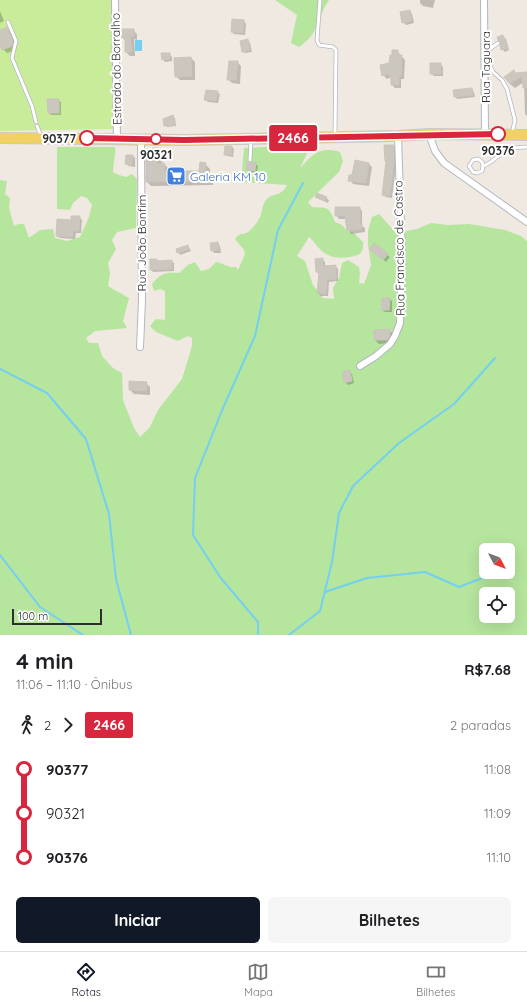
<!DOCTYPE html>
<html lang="pt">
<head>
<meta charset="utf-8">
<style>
	:root { --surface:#fff; --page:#f6f6f6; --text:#202124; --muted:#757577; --line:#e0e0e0; --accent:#111827 }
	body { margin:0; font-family:Quicksand,sans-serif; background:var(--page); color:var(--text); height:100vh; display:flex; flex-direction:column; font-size:15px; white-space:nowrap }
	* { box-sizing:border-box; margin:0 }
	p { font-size:13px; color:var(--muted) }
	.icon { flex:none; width:22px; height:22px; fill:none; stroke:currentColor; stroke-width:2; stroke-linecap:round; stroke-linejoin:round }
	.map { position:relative; height:635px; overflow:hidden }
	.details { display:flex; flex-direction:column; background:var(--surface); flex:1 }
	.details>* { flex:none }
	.badge { padding:0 8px; border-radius:3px; font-size:14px; line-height:26px }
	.needle { width:26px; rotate:131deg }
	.controls { position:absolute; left:479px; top:543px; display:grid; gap:8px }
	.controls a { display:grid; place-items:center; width:36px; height:36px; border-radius:6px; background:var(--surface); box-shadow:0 4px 16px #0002; font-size:20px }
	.scale { position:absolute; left:12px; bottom:10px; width:90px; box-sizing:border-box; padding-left:4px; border:2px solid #2e2e2e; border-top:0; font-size:11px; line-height:14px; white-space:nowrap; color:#2e2e2e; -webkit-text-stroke:3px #fff; paint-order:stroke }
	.map>.badge { position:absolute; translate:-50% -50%; box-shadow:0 0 0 2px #fff }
	.legs { display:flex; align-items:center; gap:6px; height:44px; padding:0 16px; font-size:13px }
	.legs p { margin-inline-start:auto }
	.overview { display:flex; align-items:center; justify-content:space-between; height:68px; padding:0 16px }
	h1 { font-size:22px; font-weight:700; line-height:30px }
	.cta { display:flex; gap:8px; margin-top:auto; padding:8px 16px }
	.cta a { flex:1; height:46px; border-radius:6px; background:var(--accent); color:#fff; font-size:16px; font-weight:700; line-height:46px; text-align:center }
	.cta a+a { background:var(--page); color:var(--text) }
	ul { padding:0 16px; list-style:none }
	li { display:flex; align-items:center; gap:14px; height:44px; font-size:15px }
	li i { display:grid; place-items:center; width:6px; height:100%; margin:0 5px; background:currentColor }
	li i::after { content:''; width:10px; height:10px; margin:-5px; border:3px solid; border-radius:50%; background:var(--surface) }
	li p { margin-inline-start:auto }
	li:first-child i { background:linear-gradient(#0000 50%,currentColor 0) }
	li:last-child i { background:linear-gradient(currentColor 50%,#0000 0) }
	.tab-bar { display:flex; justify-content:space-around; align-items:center; height:56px; border-top:1px solid var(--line); background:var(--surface); font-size:11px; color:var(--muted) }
	.tab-bar a { display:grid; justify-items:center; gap:2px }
	.tab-bar .active { color:var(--accent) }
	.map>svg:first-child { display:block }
	.green { fill:#b6e59e; fill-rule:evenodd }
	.pitch { fill:#c9ec9a }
	.water { fill:#75cff0 }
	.shadow { fill:#0003 }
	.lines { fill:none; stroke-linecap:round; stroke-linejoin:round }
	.stream { stroke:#75cff0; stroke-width:2 }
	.building { fill:#cbc7bf; stroke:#cbc5ba }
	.service-casing { stroke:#b4b7c1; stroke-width:4.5 }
	.minor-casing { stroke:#b4b7c1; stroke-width:8 }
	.primary-casing { stroke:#c9c9c9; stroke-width:12 }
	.service { stroke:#fff; stroke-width:3 }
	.minor { stroke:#fff; stroke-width:6 }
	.primary { stroke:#f2d163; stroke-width:10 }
	.line-1-casing { stroke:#fff; stroke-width:9 }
	.line-1 { stroke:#d7263d; stroke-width:6 }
	.stop-1-dot { fill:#fff; stroke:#d7263d; stroke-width:2 }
	.labels { text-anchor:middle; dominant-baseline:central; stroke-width:4; stroke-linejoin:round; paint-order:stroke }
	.street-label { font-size:12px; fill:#2e2e2e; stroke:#fff }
	.stop-label { font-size:12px; font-weight:bold; fill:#2e2e2e; stroke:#fff }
	.shop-label { font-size:12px; fill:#366cbe; stroke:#fff; text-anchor:start }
</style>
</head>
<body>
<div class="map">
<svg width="527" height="635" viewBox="0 0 527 635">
	<rect width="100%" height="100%" fill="#efe9e1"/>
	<!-- green -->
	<path class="green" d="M275 0H329C316 19 321 32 299 47L291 43 297 15Z
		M311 145 300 168C313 154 320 146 340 152L343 161 339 172 308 202 312 207C328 208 329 206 335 222L342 225 348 232 354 233 363 242V248L360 254C349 259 332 260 322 251 317 247 314 241 309 237L297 256 305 261 313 285 323 298 334 299 333 288 339 278 342 263 348 260 359 267 360 274 359 283 364 284 371 265 368 245V230L372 217 379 214 396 233 417 229 431 223 448 225 469 224 505 230 521 236 527 241V635H0V180L7 181 5 194 10 198 9 208 14 226 18 224H24L29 238 40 230 53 229 55 238 67 241 80 237 89 217 92 205 87 198 81 196 73 203 70 210 57 209V147H115C116 156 113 163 113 172L119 175 126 177 132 174 137 179 136 228 117 232 112 240 116 249 108 263 110 273 108 286 111 288 129 298 123 321 127 328 95 331 86 338 89 343H98L102 356 113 368 122 373 123 400 134 428 140 437 150 427 158 410 182 379 192 346V338L188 336 178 341 156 332 150 326 156 319 165 320V291L160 289 154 291 152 284C160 274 166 271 179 273L188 265 195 262 201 271 209 269 216 262C223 263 228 268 236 267L238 270 245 254 244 250 235 239C241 231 242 236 248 232 252 229 257 223 259 219 263 213 261 205 267 199 274 192 280 198 287 185L241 182 244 148ZM486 550H508V572H486ZM486 594H508V616H486Z"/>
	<!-- pitch -->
	<path class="pitch" d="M0 0H112L113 129 0 131Z"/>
	<!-- water -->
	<path class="water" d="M135 40H142V51H135Z"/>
	<!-- shadow -->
	<path class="shadow" d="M420 0H435L433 8 423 6 420 3Z
		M0 11 4 21 0 23Z
		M410 11 412 14 414 23 406 25 403 22Z
		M244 21 246 24 245 35 234 34 232 32Z
		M7 28 10 32 16 47V50L7 53 3 49 0 42V31Z
		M133 30 137 34V40L134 39 135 56H130L126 52V41L122 37Z
		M503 37 506 39 509 50 505 52 502 49Z
		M248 40 250 43 252 52 245 53 242 51Z
		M397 51 405 60 404 79H401V88H395L392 85V77L387 79 383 75Z
		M169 54 172 57V61L165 62 163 59Z
		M191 58 195 62V80H180L176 76Z
		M237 62 241 66 240 84 232 83 228 79Z
		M440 64 443 67V76H434L431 73Z
		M527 73V116L525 114 524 82 515 88 510 84 516 74Z
		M472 90 474 92 475 97 457 99 455 96Z
		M217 92 220 94 218 103 208 102 205 99Z
		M58 100 61 102V115H51L49 113Z
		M173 116 175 118 176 126 167 127 165 125Z
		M393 146 396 148V166L392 198 386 197 383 195Z
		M232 147 234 149 233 157 227 156 225 154Z
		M158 149 162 153V165L164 164 169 169V172H200L205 164 210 169V173L213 176V185L151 186 147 182Z
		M133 156 135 158V167L129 166 126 164Z
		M356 161 369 164 372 167 369 186 353 184 350 180 353 176Z
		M255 163 258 166 257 173 250 172 247 170Z
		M316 197 326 198 329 200 328 203 319 199Z
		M359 208 362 211V226L365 228V232L351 234 348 230 346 219H339L336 215Z
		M79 217 82 220 81 233H76L75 239 60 238 57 236 72 221Z
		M218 243 220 246 221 253H214L212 250Z
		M188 246 191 251 180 255 178 252Z
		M373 251 387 255 390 257 386 262Z
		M322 259 325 262V267L335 266 338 269V281L329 282 328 296H321L318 293 320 275 317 272Z
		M157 260 158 262 171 261 174 263V271L153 272 151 269Z
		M389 299 392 301V312H385L382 310Z
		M389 330 393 334 391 343 379 344 375 340Z
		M349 371 352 374 354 383 348 385 345 382Z
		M146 383 150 387V395L134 394 130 390Z"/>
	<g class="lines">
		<!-- stream -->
		<path class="stream" d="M0 369 47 393 86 439 109 514 116 579 131 635
			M0 555 40 607 83 635
			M325 592 367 578 425 572 459 587 495 573
			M258 635V622L220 577 193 535 195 478 223 408 255 336 278 230 303 183
			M289 635 320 611 332 562 339 513 353 486 399 443 454 404 495 358"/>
	</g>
	<!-- building -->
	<path class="building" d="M410 10 412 21 402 23 400 12Z
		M232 19 244 20 243 33 231 32Z
		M7 27 13 42 12 46 2 50 0 45V30Z
		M121 29H134V36H130L132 52H125V39L121 37Z
		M503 35 508 48 501 50 500 45 501 42 498 40 497 37Z
		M248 39 250 50 242 52 240 41Z
		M392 50H398V55H402L401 77 399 76V85H391V76H389V74L382 76 380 65 389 63 390 55H392Z
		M161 53H170V59L162 60Z
		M191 57 192 76 175 77 174 58Z
		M229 61H238L236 80H227Z
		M430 63H441V74H430Z
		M514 70 515 73 527 72V88H523L522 76 510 84 504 77Z
		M472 88 473 95 454 97 453 90Z
		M206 90 218 91 216 101 204 100Z
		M47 99H59V113H48Z
		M173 115 175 125 164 126 163 119Z
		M384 145H394V163L390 196 382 195 386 161H385Z
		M225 146H232V155H224Z
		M153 148H158L157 164 164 163 165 171H199L200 162 206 163 205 171H209V181L146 182V150L153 149Z
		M126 155H133L132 165 125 164Z
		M355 160 369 163 366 183 348 181 349 175H352Z
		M247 161 249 163 256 162 255 171 246 170Z
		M317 193 327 197 325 201 315 197Z
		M335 207H360V224L362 223V229L347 231 345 216H335Z
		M71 216H80L79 231H73V237L56 236 57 219 71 220Z
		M218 242 219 250 211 251 210 243Z
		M374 243 388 254 383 260 369 249Z
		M188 245 189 249 177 253 176 249Z
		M323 258V266L336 265V279L327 280 326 294 317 293 319 272H316L315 259Z
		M150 259H157V261L172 260V269L150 270Z
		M382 298H390L389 310H381Z
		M390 329V336L387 340H374V330Z
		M350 370 352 381 344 383 342 372Z
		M129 381 147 382 146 391 129 390Z"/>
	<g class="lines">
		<!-- service casing -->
		<g class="service-casing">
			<path id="service" d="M320 0 317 40 319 45 333 47 336 50 335 135
				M8 22 16 41 12 58 32 106 36 122
				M498 43 491 48 489 51 490 66 493 72 502 80 507 89 515 120 512 134
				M37 126 41 136
				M250 160 251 140
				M483 166 482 162 478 159 473 160 469 166 473 172 477 173 482 171 483 166C493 163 498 154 508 150 514 147 520 147 527 147"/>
		</g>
		<!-- minor casing -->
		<g class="minor-casing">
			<path id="minor" d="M115 0 117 138
				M484 0 485 134
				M429 134 435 151 444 163 527 222
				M140 347 142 300 141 139
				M360 366 376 356 390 344 395 336 400 323 402 257 398 136"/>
		</g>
		<!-- primary casing -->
		<g class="primary-casing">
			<path id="primary" d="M0 138 184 140 398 136 429 134 527 135"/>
		</g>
		<!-- service -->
		<use href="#service" class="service"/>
		<!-- minor -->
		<use href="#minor" class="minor"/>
		<!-- primary -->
		<use href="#primary" class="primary"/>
	</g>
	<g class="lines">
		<!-- line-1 casing -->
		<g class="line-1-casing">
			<path id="line-1" d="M87 138 184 140 498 134"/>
		</g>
		<!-- line-1 -->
		<use href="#line-1" class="line-1"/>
	</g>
	<!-- icons -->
	<defs>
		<g id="supermarket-square" transform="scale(1)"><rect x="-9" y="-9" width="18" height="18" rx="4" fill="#3f7fe0" stroke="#fff"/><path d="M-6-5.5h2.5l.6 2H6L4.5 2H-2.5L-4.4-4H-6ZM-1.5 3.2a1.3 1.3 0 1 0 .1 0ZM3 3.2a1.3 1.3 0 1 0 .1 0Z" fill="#fff"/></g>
	</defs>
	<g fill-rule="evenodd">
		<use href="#supermarket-square" x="176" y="176"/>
	</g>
	<!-- markers -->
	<g class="stop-1-dot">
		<circle cx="498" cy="134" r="7"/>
		<circle cx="87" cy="138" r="7"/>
		<circle cx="156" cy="139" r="5"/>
	</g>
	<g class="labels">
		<!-- street labels -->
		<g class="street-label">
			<text transform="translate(485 67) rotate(-90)">Rua Taguara</text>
			<text transform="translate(116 69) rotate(-91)">Estrada do Borralho</text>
			<text transform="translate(141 243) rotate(-90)">Rua João Bonfim</text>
			<text transform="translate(399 248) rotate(-91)">Rua Francisco de Castro</text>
		</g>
		<!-- stop labels -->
		<g class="stop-label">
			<text x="76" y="138" text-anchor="end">90377</text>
			<text x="498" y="150">90376</text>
			<text x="156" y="154">90321</text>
		</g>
		<!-- shop labels -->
		<g class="shop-label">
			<text x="190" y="176">Galeria KM 10</text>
		</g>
	</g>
</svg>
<div class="controls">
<a><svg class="needle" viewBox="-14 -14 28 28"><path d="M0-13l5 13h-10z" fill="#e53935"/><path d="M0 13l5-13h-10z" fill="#757577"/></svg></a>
<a><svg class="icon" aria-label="locate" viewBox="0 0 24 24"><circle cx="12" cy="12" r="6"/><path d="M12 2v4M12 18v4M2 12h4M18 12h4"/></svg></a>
</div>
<div class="scale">100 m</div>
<b class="badge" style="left:293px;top:138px;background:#d7263d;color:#fff">2466</b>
</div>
<section class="details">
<div class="overview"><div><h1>4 min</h1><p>11:06 – 11:10 · Ônibus</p></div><b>R$7.68</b></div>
<div class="legs"><svg class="icon" aria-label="walk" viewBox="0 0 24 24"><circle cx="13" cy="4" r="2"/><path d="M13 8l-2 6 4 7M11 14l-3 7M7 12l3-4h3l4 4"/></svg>2<svg class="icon" aria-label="forward" viewBox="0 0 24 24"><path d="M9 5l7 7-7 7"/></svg><b class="badge" style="background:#d7263d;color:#fff">2466</b><p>2 paradas</p></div>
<ul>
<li><i style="color:#d7263d"></i><b>90377</b><p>11:08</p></li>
<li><i style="color:#d7263d"></i><span>90321</span><p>11:09</p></li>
<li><i style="color:#d7263d"></i><b>90376</b><p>11:10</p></li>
</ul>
<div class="cta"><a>Iniciar</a><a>Bilhetes</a></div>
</section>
<nav class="tab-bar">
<a class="active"><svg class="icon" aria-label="directions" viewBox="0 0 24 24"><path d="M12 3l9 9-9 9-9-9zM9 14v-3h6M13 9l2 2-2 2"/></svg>Rotas</a>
<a><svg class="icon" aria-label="map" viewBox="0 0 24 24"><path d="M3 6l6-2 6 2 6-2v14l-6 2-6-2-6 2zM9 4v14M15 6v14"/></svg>Mapa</a>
<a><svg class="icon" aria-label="tickets" viewBox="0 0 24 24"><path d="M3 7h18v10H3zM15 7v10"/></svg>Bilhetes</a>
</nav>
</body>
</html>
